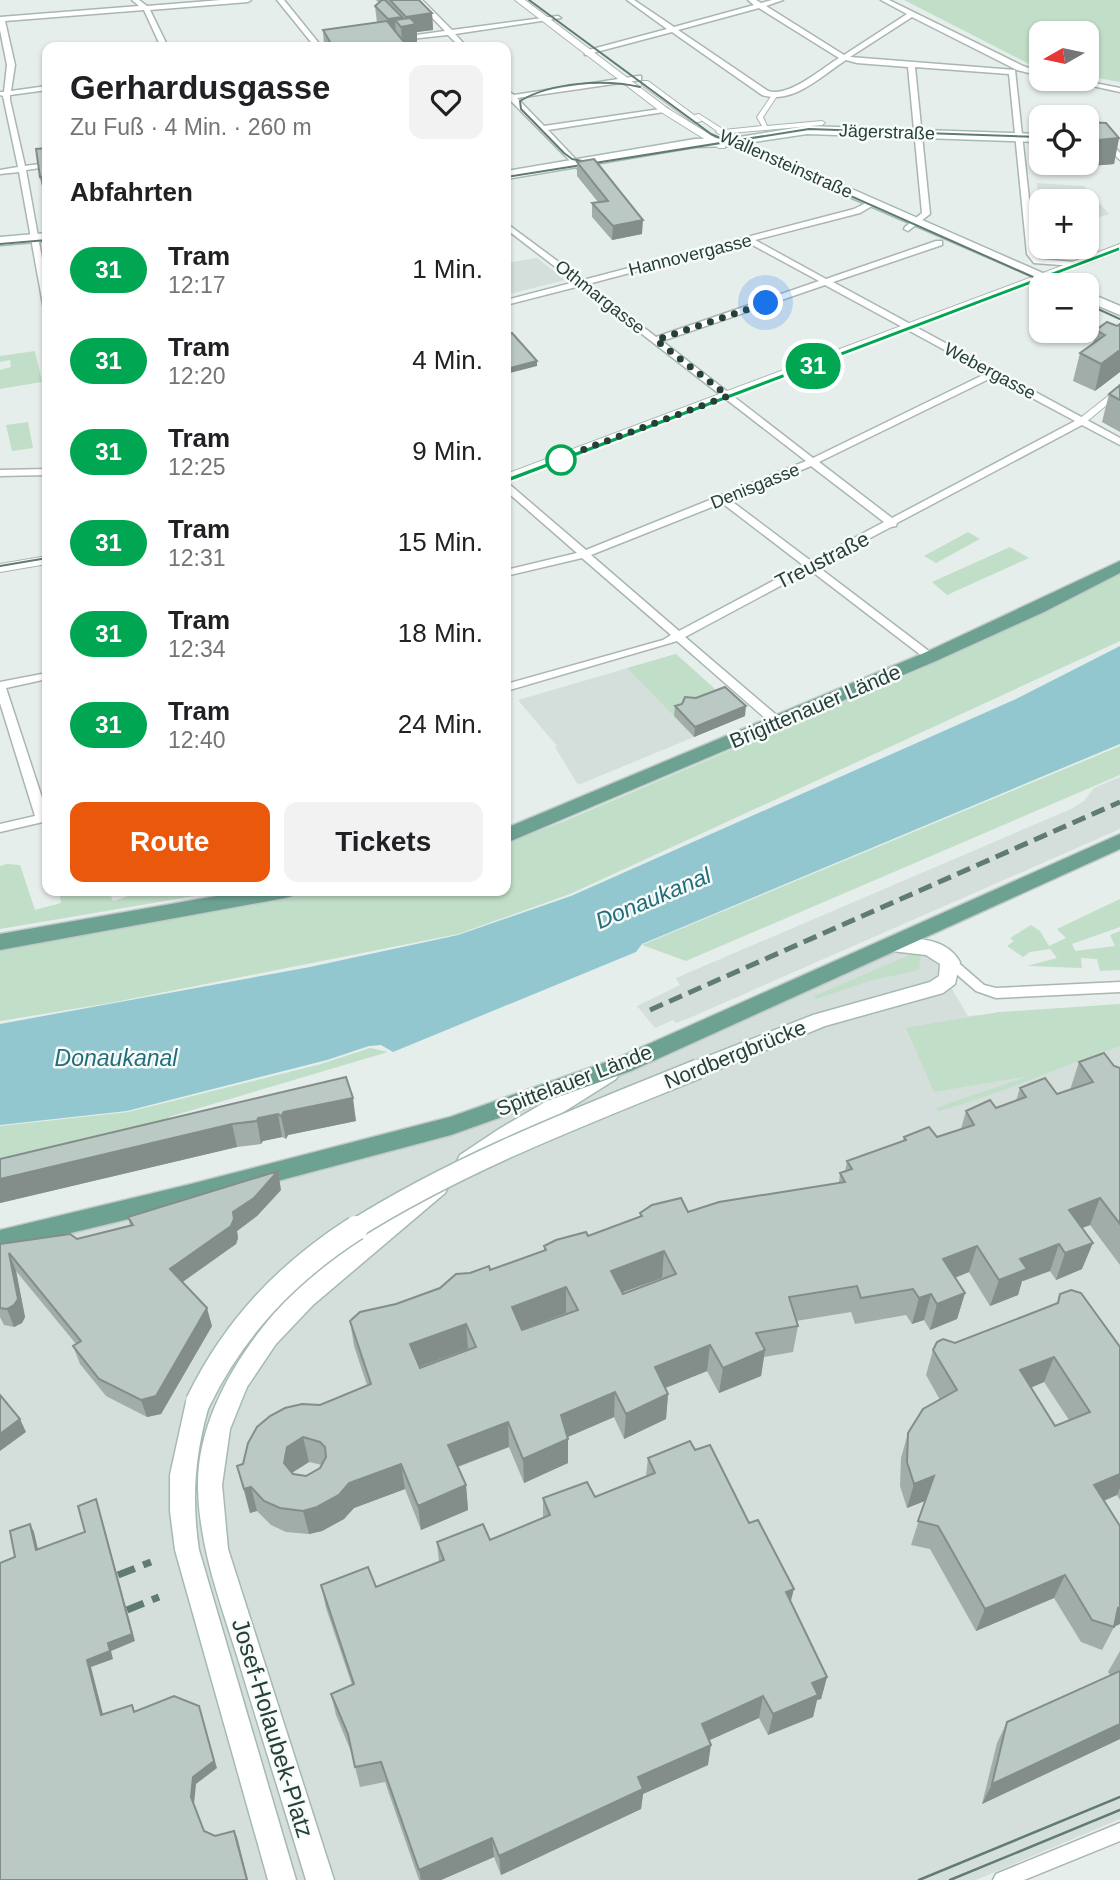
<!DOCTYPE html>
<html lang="de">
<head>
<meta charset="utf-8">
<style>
	:root { --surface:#fff; --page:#f2f2f2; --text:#202124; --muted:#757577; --accent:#ea580c }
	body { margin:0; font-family:Helvetica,sans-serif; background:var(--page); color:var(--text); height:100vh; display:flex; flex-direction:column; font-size:26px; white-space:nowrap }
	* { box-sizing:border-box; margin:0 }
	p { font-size:23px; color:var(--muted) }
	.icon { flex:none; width:38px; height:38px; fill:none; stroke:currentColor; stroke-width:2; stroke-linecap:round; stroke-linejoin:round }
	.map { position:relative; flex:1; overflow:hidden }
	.details { position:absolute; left:42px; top:42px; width:469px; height:854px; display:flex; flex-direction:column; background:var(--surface); border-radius:14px; box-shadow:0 2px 5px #0004 }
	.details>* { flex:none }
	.badge { padding:0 14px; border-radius:23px; font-size:24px; line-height:46px }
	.needle { width:46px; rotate:261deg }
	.buttons { position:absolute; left:1029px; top:21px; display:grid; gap:14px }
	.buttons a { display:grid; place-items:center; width:70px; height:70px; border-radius:14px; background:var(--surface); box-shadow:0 2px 5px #0004; font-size:35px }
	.you { position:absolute; width:35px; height:35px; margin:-18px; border:5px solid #fff; border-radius:50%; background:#1a73e8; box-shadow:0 0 0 10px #1a73e833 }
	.map>.badge { position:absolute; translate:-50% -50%; box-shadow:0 0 0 4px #fff }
	h2 { padding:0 28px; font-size:26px; line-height:63px }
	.round { display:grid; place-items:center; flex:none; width:74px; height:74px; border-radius:14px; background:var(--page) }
	.summary { display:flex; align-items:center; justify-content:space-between; height:119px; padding:0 28px }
	h1 { font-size:33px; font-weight:800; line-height:52px }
	.primary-button { display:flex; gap:14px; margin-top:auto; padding:14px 28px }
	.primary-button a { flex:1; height:80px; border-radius:14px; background:var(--accent); color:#fff; font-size:28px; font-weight:800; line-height:80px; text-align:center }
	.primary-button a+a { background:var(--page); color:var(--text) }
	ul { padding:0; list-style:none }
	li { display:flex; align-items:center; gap:21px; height:91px; padding:0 28px }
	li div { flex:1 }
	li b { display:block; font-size:26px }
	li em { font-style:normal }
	li .badge { min-width:77px; font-weight:700; text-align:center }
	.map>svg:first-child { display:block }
	.built { fill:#d4deda }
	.green { fill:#c1dec8 }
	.water { fill:#92c7d0 }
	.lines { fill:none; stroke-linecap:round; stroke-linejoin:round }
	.pedestrian-casing { stroke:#a9b6b2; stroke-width:2 }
	.minor-casing { stroke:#a9b6b2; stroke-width:3 }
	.tertiary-casing { stroke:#a9b6b2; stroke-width:2 }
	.secondary-casing { stroke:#a5bab2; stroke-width:3 }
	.primary-casing { stroke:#c2cac8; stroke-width:3 }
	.pedestrian { fill:#fff; fill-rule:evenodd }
	.minor { fill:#fff; fill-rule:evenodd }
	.tertiary { fill:#fff; fill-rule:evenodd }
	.secondary { fill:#fff; fill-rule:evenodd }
	.primary { fill:#6da293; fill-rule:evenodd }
	.tram-far1 { stroke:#607b74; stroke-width:2 }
	.tram { stroke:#607b74; stroke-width:2.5 }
	.rail-far1 { stroke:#607b74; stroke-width:5; stroke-dasharray:14 7; stroke-linecap:butt }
	.rail { stroke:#607b74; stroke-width:7; stroke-dasharray:18 9; stroke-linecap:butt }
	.secondary-bridge-far1-casing { stroke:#a5bab2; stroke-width:22; stroke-linecap:butt }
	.secondary-bridge-casing { stroke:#a5bab2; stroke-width:27; stroke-linecap:butt }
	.secondary-bridge-far1 { stroke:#fff; stroke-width:19 }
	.secondary-bridge { stroke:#fff; stroke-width:24 }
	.wall { fill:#a1ada9; fill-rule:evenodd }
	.shaded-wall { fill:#838d89 }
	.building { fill:#bbc9c4; stroke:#838d89; stroke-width:2; fill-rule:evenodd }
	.line { fill:#00a651; stroke:#fff; stroke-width:2 }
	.walk { stroke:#264039; stroke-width:7; stroke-dasharray:0 12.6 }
	.stop-dot { fill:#fff; stroke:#00a651; stroke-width:3.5 }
	.labels { text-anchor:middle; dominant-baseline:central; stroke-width:5; stroke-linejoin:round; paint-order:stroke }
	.far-street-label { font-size:18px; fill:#264039; stroke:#f7fbf9 }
	.street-label { font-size:21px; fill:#264039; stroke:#f7fbf9 }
	.water-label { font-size:23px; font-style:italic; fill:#216d7a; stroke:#f7fbf9 }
	.near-street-label { font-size:24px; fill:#264039; stroke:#f7fbf9 }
</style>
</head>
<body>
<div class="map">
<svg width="1120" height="1880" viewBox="0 0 1120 1880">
	<rect width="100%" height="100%" fill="#e6eeeb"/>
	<!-- built -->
	<path class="built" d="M1037 183 1084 186 1109 214 1096 218H1087V201H1041V215Z
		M537 258 565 280 506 295V263Z
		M676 654 675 717 694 737 578 785 555 747 557 746 518 700Z
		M1120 777V829L687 1019 676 1023 673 1020 655 1028 637 1006 680 985 676 978 1071 809 1084 801 1094 788Z
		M921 936 968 1016 1120 1004V1819L976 1880H0V1248L520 1108Z"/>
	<!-- green -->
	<path class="green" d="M904 0H1120V82L1087 76V33H1041V67L1029 64Z
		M35 351 42 382 0 389V370L11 367 10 360 0 362V356Z
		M28 422 33 448 12 451 6 425Z
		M968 532 980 539 936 563 924 556Z
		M1010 547 1029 558 947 595 932 582Z
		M1120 574V641L570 894 458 934 110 1003 0 1021V949L321 891H506V843L562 822 926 667Z
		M676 654 724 697 674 716 627 668Z
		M1120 746V775L686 961 642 945Z
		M7 864 20 865 35 910 61 903 59 891H109L113 901 144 891H224L0 929V866Z
		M1120 899V927L1072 944 1075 951 1115 946 1110 935 1120 931V970L1100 971 1097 959 1081 958 1082 968 1027 966 1057 958 1050 949 1030 952 1023 957 1007 946 1014 941 1010 938 1031 925 1040 931 1049 946 1066 938 1057 929Z
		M921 953 919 969 915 971 872 980 816 999 814 996 910 955Z
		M1120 1004V1046C1059 1067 1001 1094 939 1111L936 1108 1029 1076 934 1092 906 1028 999 1012Z
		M370 1048 388 1052 169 1117 164 1134 0 1160V1126L128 1112 321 1064Z"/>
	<!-- water -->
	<path class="water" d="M1120 646V744L642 944 636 952 393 1052 381 1045 369 1046 327 1060 127 1111 0 1125V1024L310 967 458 935 571 896 1016 699Z"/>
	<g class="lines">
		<!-- pedestrian casing -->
		<g class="pedestrian-casing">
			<path id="pedestrian" d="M774 94 777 96 763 117 767 126 822 121 825 123 822 125 719 134 716 132 717 131 694 115 699 114 724 130 762 126 757 117 772 95Z
				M1117 389H1120V394L1085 423H1079V419Z"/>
		</g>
		<!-- minor casing -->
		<g class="minor-casing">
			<path id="minor" d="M132 0H139L147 6 221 0H251L248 2 150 10 168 47H161L144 10 5 21 15 65 11 91 47 86V90L10 95V100L25 166 47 163V167L26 170 47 286V311L44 310 19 172 0 174V170L18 167 3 96 0 95V92H4L7 65 0 30V17L139 6Z
				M277 0H284L322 47H315Z
				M415 0H422L452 30 558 16 561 18 455 34 467 47H460L448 35 400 40V38L402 37 445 31Z
				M627 0H634L674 27 754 5 748 0H756L761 3 772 0H783L766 6 844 55 907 14 881 0H889L1023 66 1041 72V76L1017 70 912 17 850 57 1015 70 1035 254 1039 259 1074 262 1078 264 1074 266 1034 263 1027 254 1009 74 915 67 930 214 908 231 904 229 905 227 922 213 908 67 857 63 846 60C821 76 793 105 762 95L672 32 585 55V51L667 29ZM759 8 839 58C821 69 788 98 768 91L678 30Z
				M638 76H641V80L517 98 544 126 667 108 668 110 664 112 548 130 584 168V172H581L510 100H506V91H508L514 95Z
				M1060 79H1074L1120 88V92Z
				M1102 139H1108L1120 153V160L1102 143Z
				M870 201 877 203 860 213 755 240 826 279 936 241H942V245L833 282 1120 438V445L1082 425 897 523 896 526 891 527 817 566 934 655 935 657 934 659H926L810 570 685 637 781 719 782 722 781 725H773L677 641 506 691V684L663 640 671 635 582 558 506 576V570L577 553 506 491V483L509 484 586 550 806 461 580 286 506 305V300L575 282 506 229V223L583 280 854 209ZM747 242 819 281 656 337 588 284ZM825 285 987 373 813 458 662 341ZM993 377 1075 421 892 518 819 462ZM811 466 884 522 811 561 730 500ZM722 503 803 565 679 631 591 555Z
				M47 469V475L0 476V470Z
				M47 673V679L6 688 47 813V821L0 832V824L35 816 0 703V682Z
				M950 957 954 959 984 985 996 988 1120 982V992L996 998 976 991 946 965 944 962 946 959Z
				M1120 1823V1841L1024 1880H993L996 1874Z"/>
		</g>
		<!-- tertiary casing -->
		<g class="tertiary-casing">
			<path id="tertiary" d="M515 0H525L667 108 725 144V148H719L661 112Z
				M642 81H648L702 121 694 123 642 85Z
				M1120 244V251L506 482V474Z
				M47 556V564L0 572V564Z"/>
		</g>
		<!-- secondary casing -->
		<g class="secondary-casing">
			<path id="secondary" d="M807 126 1041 134V142L807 134 747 143 1070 285H1052L732 146 695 147 506 179V171L695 139 733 138Z
				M47 233V241L0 245V237Z
				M1087 292 1120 306V315L1087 301Z
				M890 938C915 938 946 937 960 962L955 984 943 993 825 1026 705 1075 698 1077 691 1075 688 1069 691 1063 813 1015 930 982 939 976 940 964 926 955 883 950 880 945 883 940Z
				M609 1065 616 1067 619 1073 616 1079 476 1167 468 1170 460 1167 457 1161 460 1155 499 1129Z
				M437 1178 445 1181 448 1187 445 1193 313 1305 276 1344 247 1387 230 1429 222 1485 228 1549 334 1880H306C284 1807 261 1735 239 1662 221 1604 199 1548 198 1487 197 1431 226 1375 259 1332 304 1272 372 1228 429 1181Z
				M198 1391 206 1394 210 1402C195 1452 191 1498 199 1550L296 1880H268L175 1550 170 1511V1475L186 1402 190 1394Z"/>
		</g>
		<!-- primary casing -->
		<g class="primary-casing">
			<path id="primary" d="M1120 561V573L1044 612 936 661 506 843V828L924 653Z
				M1120 834V849L631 1071 451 1135 191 1204 0 1250V1230L191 1184 450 1117 615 1059Z
				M245 891H295L292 896 285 898 0 950V934Z"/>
		</g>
		<!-- pedestrian -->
		<use href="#pedestrian" class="pedestrian"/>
		<!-- minor -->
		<use href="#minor" class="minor"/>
		<!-- tertiary -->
		<use href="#tertiary" class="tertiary"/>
		<!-- secondary -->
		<use href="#secondary" class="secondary"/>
		<!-- primary -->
		<use href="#primary" class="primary"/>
		<!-- tram-far1 -->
		<path class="tram-far1" d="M529 0 711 134 1042 281
			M587 162 572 159 564 153 521 109 520 101C552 82 604 79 640 87
			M506 177 809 129 1041 137
			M0 244 47 240
			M1087 304 1120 319
			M506 480 1120 249
			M0 566 47 558"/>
		<!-- tram -->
		<path class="tram" d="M919 1880 1120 1797
			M950 1880 1120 1810"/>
		<!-- rail-far1 -->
		<path class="rail-far1" d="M650 1010 1120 802"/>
		<!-- rail -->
		<path class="rail" d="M118 1575 151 1562
			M127 1610 159 1597"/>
		<!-- secondary-bridge-far1 casing -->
		<g class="secondary-bridge-far1-casing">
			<path id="secondary-bridge-far1" d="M353 1230C461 1162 580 1117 698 1069"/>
		</g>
		<!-- secondary-bridge casing -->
		<g class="secondary-bridge-casing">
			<path id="secondary-bridge" d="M198 1402C234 1328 286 1273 356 1228"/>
		</g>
		<!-- secondary-bridge-far1 -->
		<use href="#secondary-bridge-far1" class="secondary-bridge-far1"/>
		<!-- secondary-bridge -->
		<use href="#secondary-bridge" class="secondary-bridge"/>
	</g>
	<!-- wall -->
	<path class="wall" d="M376 0H419L432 13 433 30 417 32V47H324L323 30 377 23 375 6 379 3Z
		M1119 138 1114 164 1068 168 1063 163H1087Z
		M577 162 642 234 612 240 592 217V203L598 202 577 176Z
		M1120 324V372L1095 391 1073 381 1080 353 1093 344 1096 330 1117 326Z
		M1120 385V432L1102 422 1109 394Z
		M675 706 745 716 694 737 674 716Z
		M1079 1062 1114 1066 1120 1068V1265L1090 1225 1082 1228V1269L1056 1280 1050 1271 1024 1281H1022L1018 1295 990 1306 969 1272 955 1278 965 1293 957 1319 930 1330 924 1320 912 1324 906 1315 855 1324 851 1312 796 1321 798 1326 793 1352 764 1357 761 1376 719 1393 707 1371 665 1388 668 1394 666 1419 624 1439 614 1417 567 1437 568 1463 524 1483 509 1447 458 1467 466 1485 468 1510 421 1530 405 1489 354 1508 344 1519 322 1531 309 1534 286 1532 271 1525 257 1511 250 1513 237 1466 243 1464 320 1405 367 1385 354 1346 350 1321 440 1288 470 1273 490 1270 544 1251V1246L588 1236 640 1216V1213L688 1212 839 1183 840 1173 845 1172 847 1161 903 1141 904 1137H937L961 1129 966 1111 996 1108 1016 1101 1020 1088 1057 1094 1070 1090ZM662 1278 663 1279 623 1294 622 1292ZM566 1313 567 1314 522 1330V1329ZM468 1349V1350L420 1367ZM309 1462 322 1465 320 1468 306 1476 293 1474 292 1473Z
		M346 1077 356 1121 288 1135 286 1139 282 1137 263 1141 261 1144 237 1147 0 1203V1159Z
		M281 1190 257 1216 237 1231 238 1238 236 1244 183 1282 212 1326 161 1414 147 1417 106 1396 80 1364 73 1346 76 1344 16 1271 25 1317 22 1323 14 1327 4 1325 0 1317V1244L77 1239 130 1225 128 1217Z
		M1060 1294 1120 1347V1500L1117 1495 1104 1501 1120 1526V1624L1114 1627 1102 1650 1081 1642 1054 1598 976 1631 930 1549 911 1545 925 1501 907 1508 900 1486 901 1458 908 1433 940 1400 926 1375 933 1350 955 1343 1057 1303ZM1044 1382 1069 1420 1055 1426 1031 1388Z
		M695 1450 749 1523 791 1602 827 1677 821 1699 817 1700 813 1717 768 1735 759 1718 709 1740 708 1765 643 1794 641 1809 501 1875 494 1857 441 1880H419L385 1782 360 1787 352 1754 336 1715 331 1694 352 1685 326 1608 321 1585 376 1587 439 1562 437 1542 490 1540 543 1518V1498L595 1497 646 1476 648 1458Z
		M1120 1651V1739L982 1804 997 1743 1007 1722 1111 1676 1108 1672Z"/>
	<!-- shaded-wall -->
	<path class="shaded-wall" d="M432 13 433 30 417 32V47H402L401 27 395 20 396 35 389 36 388 19 402 17 403 27 406 26V17Z
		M1119 138 1114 164 1068 168 1069 163H1087V141Z
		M47 176V201H45L40 177Z
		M643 220 642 234 612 240 613 226Z
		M1120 350V372L1095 391 1101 364Z
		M537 361V366L506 374V369Z
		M746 706 745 716 694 737 695 727Z
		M353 1098 356 1121 288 1135 286 1139 281 1116 284 1112Z
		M278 1114 282 1137 263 1141 261 1144 257 1121 258 1118Z
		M232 1124 237 1147 0 1203V1179Z
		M278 1171 281 1190 257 1216 237 1231 238 1238 236 1244 175 1287 170 1269Z
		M1100 1198 1090 1225 1059 1237 1069 1210Z
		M1093 1243 1082 1269 1056 1280 1065 1253Z
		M1059 1244 1050 1271 1022 1281 1018 1295 990 1306 999 1280 1020 1259Z
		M977 1246 969 1272 936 1285 943 1259Z
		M664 1251 662 1278 610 1297 611 1271Z
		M9 1253 16 1271 25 1317 22 1323 14 1327 7 1309Z
		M566 1287V1313L512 1333V1307Z
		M965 1293 957 1319 930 1330 937 1304Z
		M931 1294 924 1320 912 1324 919 1298Z
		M207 1308 212 1326 161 1414 147 1417 141 1400Z
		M466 1324 468 1349 413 1369 410 1344Z
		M710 1345 707 1371 653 1393 655 1367Z
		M765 1350 761 1376 719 1393 723 1368Z
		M1054 1357 1044 1382 1010 1396 1020 1370Z
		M615 1392 614 1417 561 1440V1415Z
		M668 1394 666 1419 624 1439 626 1414Z
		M20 1419 26 1432 0 1451V1434Z
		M508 1422 509 1447 451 1469 448 1445Z
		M303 1437 309 1462 293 1472 290 1487 284 1463 287 1447Z
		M568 1439V1463L524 1483 523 1459Z
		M401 1464 405 1489 354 1508 344 1519 322 1531 309 1534 303 1511 349 1483Z
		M1120 1474V1488L1117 1495 1083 1509 1094 1485Z
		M934 1476 927 1500 907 1508 914 1484Z
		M466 1485 468 1510 421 1530 418 1506Z
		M251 1487 257 1511 250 1513 244 1489Z
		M96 1499 99 1508 135 1641 111 1651 113 1659 91 1667 105 1722 101 1715 87 1660 108 1643Z
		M30 1524 34 1532 40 1558 36 1550Z
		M1065 1575 1054 1598 976 1631 985 1609Z
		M794 1589 788 1612 786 1592Z
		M1120 1607V1624L1113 1627 1118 1608Z
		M827 1677 821 1699 817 1700 813 1717 768 1735 773 1714 812 1683Z
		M763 1696 759 1718 699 1745 702 1724Z
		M199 1706 217 1768 196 1784 194 1804 191 1797Z
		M1120 1724V1739L982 1804 992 1784Z
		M711 1745 708 1765 643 1794 641 1809 501 1875 499 1856 638 1777Z
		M234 1831 237 1837 248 1880H247Z
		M492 1838 494 1857 441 1880H421L419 1870Z"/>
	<!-- building -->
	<path class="building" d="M382 0H385L402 17 388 19 375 6Z
		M390 0H419L432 13 406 17Z
		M410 18 416 24 401 27 395 20Z
		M387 21 408 47H333L323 30Z
		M1087 122 1106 123 1119 138 1087 141Z
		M47 148V176L40 177 36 149Z
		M594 159 643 220 613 226 592 203 608 201 577 162Z
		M1107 322 1117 326 1120 324V350L1101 364 1080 353 1105 335 1096 330Z
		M512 333 537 361 506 369V334Z
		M1120 385V400L1109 394Z
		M725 687 746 706 695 727 675 706 682 704 685 697 696 698Z
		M1104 1053 1114 1066 1120 1068V1224L1100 1198 1069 1210 1093 1243 1065 1253 1059 1244 1020 1259 1027 1269 999 1280 977 1246 943 1259 965 1293 937 1304 931 1294 919 1298 913 1289 861 1298 857 1286 789 1297 798 1326 756 1333 765 1350 723 1368 710 1345 655 1367 668 1394 626 1414 615 1392 561 1415 568 1439 523 1459 508 1422 448 1445 466 1485 418 1506 401 1464 349 1483 339 1495 317 1507 303 1511 280 1508 264 1501 251 1487 244 1489 237 1466 243 1464 248 1443 257 1427 270 1416 285 1408 302 1404 320 1405 371 1384 350 1321 360 1312 396 1304 440 1288 456 1274 470 1273 489 1266 490 1270 546 1250 544 1246 556 1240 586 1232 588 1236 642 1216 640 1213 652 1205 681 1198 688 1212 719 1202 845 1182 840 1173 852 1169 847 1161 906 1140 904 1137 929 1127 937 1137 974 1125 966 1111 990 1100 996 1108 1026 1097 1020 1088 1045 1078 1057 1094 1093 1082 1079 1062ZM664 1251 676 1274 623 1294 611 1271ZM566 1287 578 1310 522 1330 512 1307ZM466 1324 476 1347 420 1368 410 1344ZM303 1437 320 1442 325 1447 326 1457 320 1468 306 1476 293 1474 284 1463 287 1447Z
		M346 1077 353 1098 284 1112 281 1116 278 1114 258 1118 257 1121 232 1124 0 1179V1159Z
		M278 1171 254 1198 233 1212 234 1219 231 1226 170 1269 207 1308 156 1396 141 1400 99 1379 73 1346 81 1341 9 1253 18 1299 14 1305 7 1309 0 1308V1244L70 1234 77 1239 133 1225 128 1217Z
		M1071 1290 1081 1293 1120 1347V1474L1094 1485 1120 1526V1607L1118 1608 1114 1627 1092 1620 1065 1575 985 1609 938 1526 918 1521 934 1476 914 1484 907 1462 908 1433 923 1409 957 1390 933 1350 937 1342 943 1339 955 1343 1058 1303 1060 1294ZM1054 1357 1090 1412 1055 1426 1020 1370Z
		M0 1395 20 1419 0 1434Z
		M690 1441 695 1450 710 1445 749 1523 758 1520 794 1589 786 1592 827 1677 812 1683 818 1695 773 1714 763 1696 702 1724 711 1745 638 1777 643 1789 499 1856 492 1838 419 1870 381 1762 355 1767 348 1734 331 1694 354 1684 321 1585 368 1567 376 1587 444 1560 437 1542 483 1524 490 1540 550 1515 543 1498 587 1482 595 1497 655 1473 648 1458Z
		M96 1499 132 1634 108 1643 110 1651 87 1660 101 1715 132 1705 134 1712 174 1696 199 1706 214 1761 193 1777 191 1797 204 1831 215 1836 234 1831 247 1880H0V1563L15 1557 10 1531 30 1524 36 1550 85 1532 78 1506Z
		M1120 1671V1724L992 1784 1007 1722Z"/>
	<!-- line -->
	<path class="line" d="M1120 246V251L510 482 500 480Z"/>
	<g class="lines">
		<!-- walk -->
		<path class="walk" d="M561 460 574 453 728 396 656 340 766 303"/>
	</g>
	<!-- markers -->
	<circle class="stop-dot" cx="561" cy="460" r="14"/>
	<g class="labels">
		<!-- far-street labels -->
		<g class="far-street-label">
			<text transform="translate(887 132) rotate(2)">Jägerstraße</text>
			<text transform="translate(786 164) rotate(24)">Wallensteinstraße</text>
			<text transform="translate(690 255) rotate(-14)">Hannovergasse</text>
			<text transform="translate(600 297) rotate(38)">Othmargasse</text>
			<text transform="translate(990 371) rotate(28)">Webergasse</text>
			<text transform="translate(755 486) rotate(-22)">Denisgasse</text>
		</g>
		<!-- street labels -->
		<g class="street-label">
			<text transform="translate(822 560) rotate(-27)">Treustraße</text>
			<text transform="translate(815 706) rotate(-23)">Brigittenauer Lände</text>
			<text transform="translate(735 1054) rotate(-22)">Nordbergbrücke</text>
			<text transform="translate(574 1080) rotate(-21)">Spittelauer Lände</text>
		</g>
		<!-- water labels -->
		<g class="water-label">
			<text transform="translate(653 898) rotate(-23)">Donaukanal</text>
			<text x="116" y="1058">Donaukanal</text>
		</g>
		<!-- near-street labels -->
		<g class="near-street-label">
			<text transform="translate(273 1728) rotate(73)">Josef-Holaubek-Platz</text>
		</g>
	</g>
</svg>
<div class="buttons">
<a><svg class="needle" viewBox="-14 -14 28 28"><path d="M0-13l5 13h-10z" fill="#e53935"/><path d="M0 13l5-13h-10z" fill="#757577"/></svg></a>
<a><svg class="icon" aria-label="locate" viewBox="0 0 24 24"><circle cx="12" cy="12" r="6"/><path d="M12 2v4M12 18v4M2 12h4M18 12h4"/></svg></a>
<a>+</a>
<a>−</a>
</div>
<div class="you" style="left:766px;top:303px"></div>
<b class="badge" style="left:813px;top:366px;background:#00a651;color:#fff">31</b>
<section class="details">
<div class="summary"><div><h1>Gerhardusgasse</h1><p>Zu Fuß · 4 Min. · 260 m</p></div><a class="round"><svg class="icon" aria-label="heart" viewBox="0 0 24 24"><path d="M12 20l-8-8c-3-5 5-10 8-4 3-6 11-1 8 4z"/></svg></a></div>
<h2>Abfahrten</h2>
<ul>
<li><span class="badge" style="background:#00a651;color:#fff">31</span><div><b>Tram</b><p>12:17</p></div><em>1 Min.</em></li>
<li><span class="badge" style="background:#00a651;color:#fff">31</span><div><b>Tram</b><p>12:20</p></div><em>4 Min.</em></li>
<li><span class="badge" style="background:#00a651;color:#fff">31</span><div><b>Tram</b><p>12:25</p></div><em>9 Min.</em></li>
<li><span class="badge" style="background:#00a651;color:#fff">31</span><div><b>Tram</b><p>12:31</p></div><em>15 Min.</em></li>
<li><span class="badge" style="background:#00a651;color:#fff">31</span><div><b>Tram</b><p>12:34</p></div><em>18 Min.</em></li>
<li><span class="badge" style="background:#00a651;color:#fff">31</span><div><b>Tram</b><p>12:40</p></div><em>24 Min.</em></li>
</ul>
<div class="primary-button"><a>Route</a><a>Tickets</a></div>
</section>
</div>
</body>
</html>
